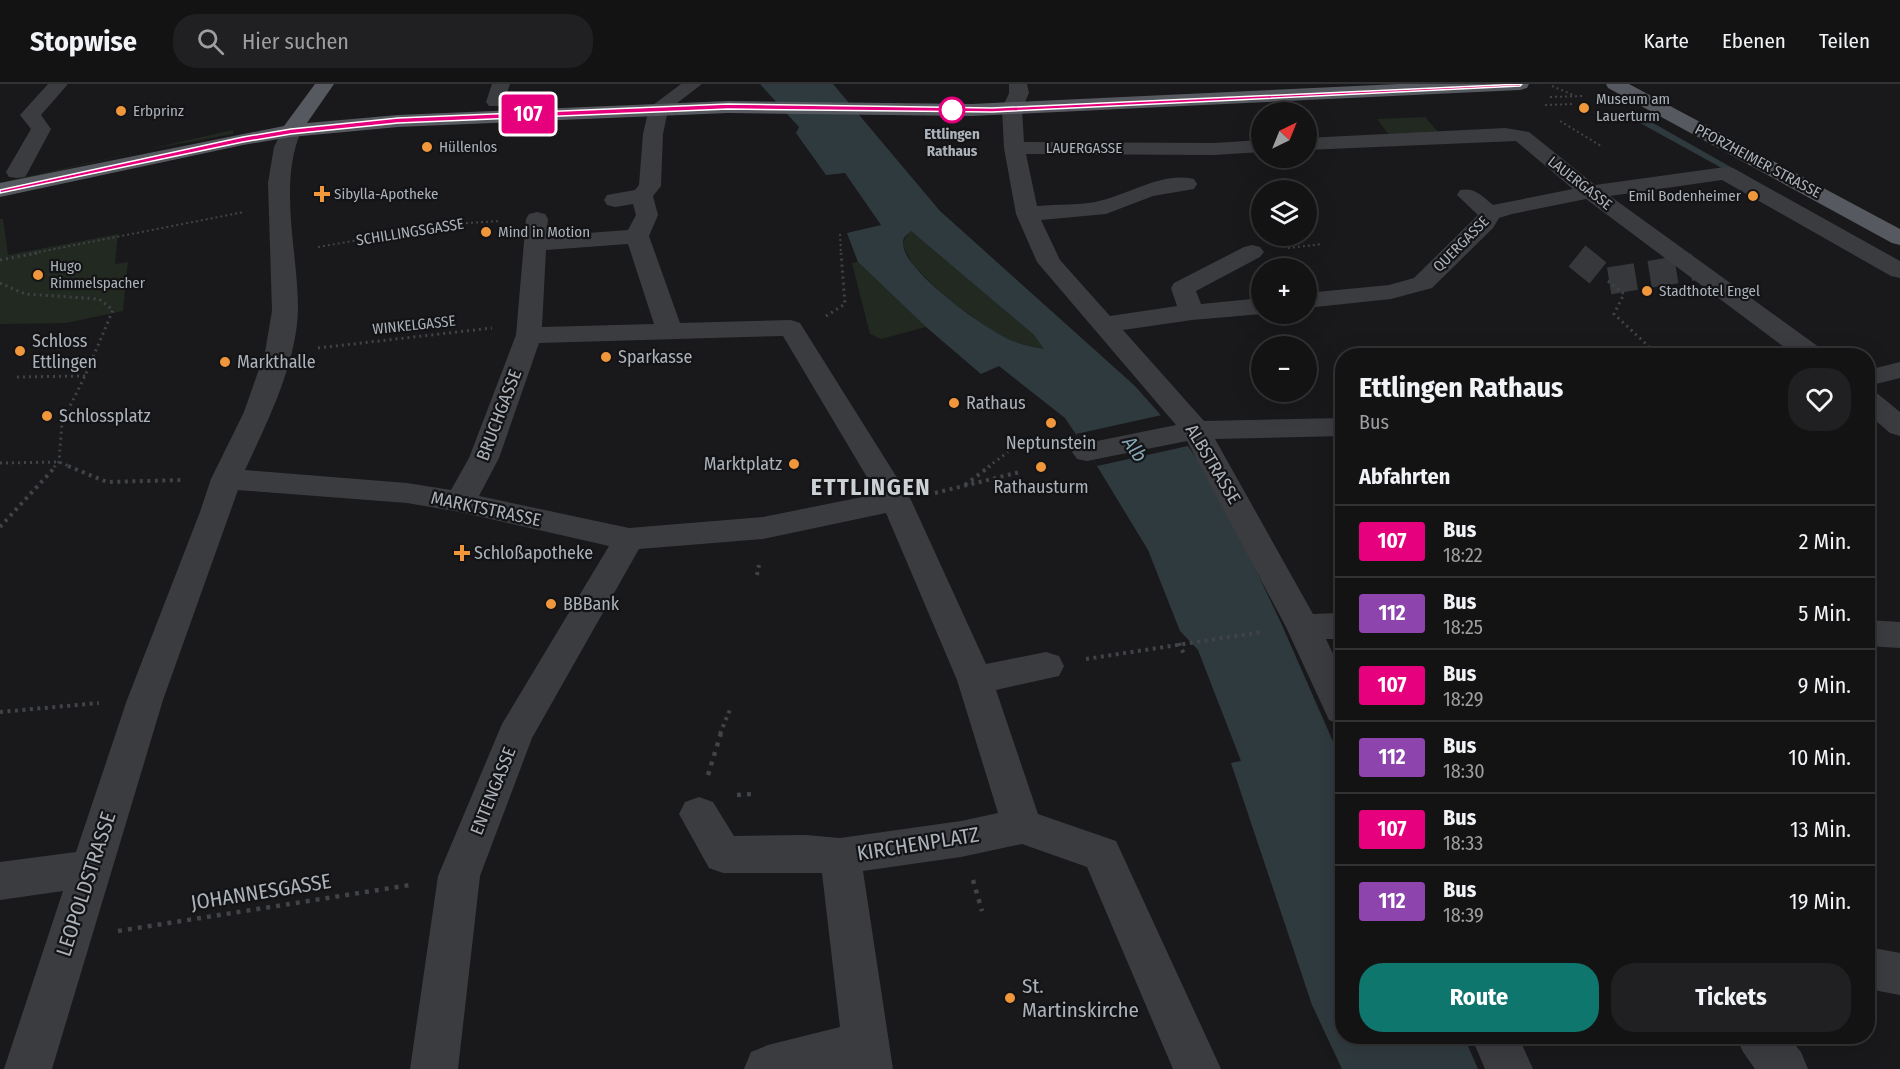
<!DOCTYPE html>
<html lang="de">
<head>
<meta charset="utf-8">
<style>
	:root { --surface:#131314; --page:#202022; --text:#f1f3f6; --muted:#9d9ea0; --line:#323234; --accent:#0f766e }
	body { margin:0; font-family:"Fira Sans Condensed",sans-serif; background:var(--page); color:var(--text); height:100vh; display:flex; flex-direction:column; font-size:22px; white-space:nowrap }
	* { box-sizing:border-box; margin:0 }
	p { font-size:20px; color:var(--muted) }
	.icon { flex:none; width:33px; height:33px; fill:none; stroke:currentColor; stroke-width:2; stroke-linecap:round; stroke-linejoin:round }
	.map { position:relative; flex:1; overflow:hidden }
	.panel { position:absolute; left:1335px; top:264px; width:540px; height:696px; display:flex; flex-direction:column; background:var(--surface); border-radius:24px; box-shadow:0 6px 24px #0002,0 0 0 2px var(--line) }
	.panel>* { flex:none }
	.badge { padding:0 12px; border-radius:4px; font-size:21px; line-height:39px }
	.needle { width:39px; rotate:43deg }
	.controls { position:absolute; left:1251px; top:18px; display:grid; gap:12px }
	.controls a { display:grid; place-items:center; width:66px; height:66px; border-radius:50%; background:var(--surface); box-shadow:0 6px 24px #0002,0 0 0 2px var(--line); font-size:30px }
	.map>.badge { position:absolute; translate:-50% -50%; box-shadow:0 0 0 3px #fff }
	h2 { padding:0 24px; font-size:22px; line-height:54px }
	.round { display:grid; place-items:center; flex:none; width:63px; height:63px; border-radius:24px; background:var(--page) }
	.head { display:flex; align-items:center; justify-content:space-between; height:102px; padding:0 24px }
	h1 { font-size:28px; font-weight:700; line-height:45px }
	.primary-button { display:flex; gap:12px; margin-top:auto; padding:12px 24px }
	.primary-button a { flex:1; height:69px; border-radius:24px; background:var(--accent); color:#fff; font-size:24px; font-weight:700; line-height:69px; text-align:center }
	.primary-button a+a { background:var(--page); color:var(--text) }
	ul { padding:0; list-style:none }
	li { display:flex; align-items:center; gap:18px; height:72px; padding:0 24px; border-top:2px solid var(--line) }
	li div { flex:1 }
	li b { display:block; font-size:22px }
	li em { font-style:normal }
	li .badge { min-width:66px; font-weight:700; text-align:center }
	header { display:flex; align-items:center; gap:36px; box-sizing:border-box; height:84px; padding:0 30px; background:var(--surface); border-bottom:2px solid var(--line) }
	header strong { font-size:28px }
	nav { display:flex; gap:33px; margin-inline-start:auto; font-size:21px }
	.search { width:420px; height:54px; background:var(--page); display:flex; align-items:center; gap:15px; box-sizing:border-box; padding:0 21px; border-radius:24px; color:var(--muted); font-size:22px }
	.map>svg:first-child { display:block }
	.green { fill:#212921 }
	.water { fill:#2f3a3f; fill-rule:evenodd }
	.pier { fill:#19191b }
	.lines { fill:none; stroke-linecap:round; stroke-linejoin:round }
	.stream { fill:#2f3a3f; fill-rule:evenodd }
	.minor-tunnel { stroke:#36383b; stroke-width:27; stroke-dasharray:27 14; stroke-linecap:butt }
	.path-far3 { stroke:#404347; stroke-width:2; stroke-dasharray:2 3; stroke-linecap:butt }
	.path-far2 { stroke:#404347; stroke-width:3; stroke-dasharray:2 4; stroke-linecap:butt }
	.path-far1 { stroke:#404347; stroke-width:4; stroke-dasharray:3 4.5; stroke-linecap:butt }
	.path { stroke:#404347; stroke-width:4.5; stroke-dasharray:4 6; stroke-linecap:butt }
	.minor { fill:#3a3c40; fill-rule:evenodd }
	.major { fill:#56595f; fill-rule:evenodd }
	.line { fill:#e6007e; stroke:#fff; stroke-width:1.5 }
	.poi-dot { fill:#f0973c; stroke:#141416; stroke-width:2 }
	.stop-dot { fill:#fff; stroke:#e6007e; stroke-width:3 }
	.labels { text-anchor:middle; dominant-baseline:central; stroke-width:4.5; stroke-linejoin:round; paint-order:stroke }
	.far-poi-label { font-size:15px; fill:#abb2ba; stroke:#141416; text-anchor:start }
	.far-stop-label { font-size:15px; font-weight:bold; fill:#abb2ba; stroke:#141416 }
	.far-street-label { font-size:15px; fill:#abb2ba; stroke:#141416 }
	.poi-label { font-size:18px; fill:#abb2ba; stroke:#141416; text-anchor:start }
	.street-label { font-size:18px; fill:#abb2ba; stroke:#141416 }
	.water-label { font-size:20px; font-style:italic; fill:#83a5b4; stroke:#141416 }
	.near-street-label { font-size:21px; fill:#abb2ba; stroke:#141416 }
	.near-poi-label { font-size:21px; fill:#abb2ba; stroke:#141416; text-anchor:start }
	.district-label { font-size:24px; font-weight:bold; letter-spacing:1.5px; fill:#ccd1d6; stroke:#141416 }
</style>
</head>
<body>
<header>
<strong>Stopwise</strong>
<div class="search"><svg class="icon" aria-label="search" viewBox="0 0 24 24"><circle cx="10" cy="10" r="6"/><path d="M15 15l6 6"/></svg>Hier suchen</div>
<nav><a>Karte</a><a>Ebenen</a><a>Teilen</a></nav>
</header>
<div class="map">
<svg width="1900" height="985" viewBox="0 0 1900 985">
	<rect width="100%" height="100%" fill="#19191b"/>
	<!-- green -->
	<path class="green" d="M1425 33 1439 49 1389 51 1377 35Z
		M233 46V50L145 66 0 101V99Z
		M0 135H3L8 171 118 150 115 180 128 178 123 227 66 239 0 240Z
		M910 146 1034 251 1045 266 1014 258 991 246 944 212 913 181 902 160Z
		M858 178 926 243 881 255 870 250 852 179Z"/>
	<!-- water -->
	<path class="water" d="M760 0H833L940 127 1135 302 1188 362 1216 402 1281 539 1342 678V952L1464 953 1478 985H1342L1312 921 1231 679 1241 677 1198 566 1180 547 1148 466 1097 382 1065 334 999 282 981 290 926 243 858 178 847 149 881 141 845 89 826 91 796 49 799 43ZM911 147 1034 251 1044 265C1034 263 1023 261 1013 257 989 248 900 185 903 158 903 153 908 150 911 147Z"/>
	<!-- pier -->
	<path class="pier" d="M1162 331 1188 362 1097 382 1076 350Z"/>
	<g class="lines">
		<!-- stream -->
		<path class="stream" d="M1631 30H1637L1745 91 1738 93 1631 34Z"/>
		<!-- minor-tunnel -->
		<path class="minor-tunnel" d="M1577 172 1608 197 1694 183"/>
		<!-- path-far3 -->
		<path class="path-far3" d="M1552 2 1573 11
			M1550 13 1584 12
			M1545 21 1574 20
			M1560 37 1601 62
			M840 150 841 170
			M318 163 452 140 500 137
			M1288 164 1323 160
			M29 170 244 128"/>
		<!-- path-far2 -->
		<path class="path-far2" d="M0 176 37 169
			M1608 197 1624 210 1614 230 1659 272
			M0 199 25 210 99 215 113 226 85 292 62 338 59 378 54 383
			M826 232 845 220 841 169
			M318 264 492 244
			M17 293 85 292
			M0 379 59 378 71 383
			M988 383 1008 368"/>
		<!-- path-far1 -->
		<path class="path-far1" d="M68 382 107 398 184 396
			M965 401 990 382
			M935 409 1020 388
			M0 443 56 382
			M757 491 759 481
			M1179 559 1184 570
			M1086 575 1262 548
			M0 628 99 619
			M720 650 731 623"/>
		<!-- path -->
		<path class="path" d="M708 691 721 649
			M737 711 753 710
			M973 796 982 827
			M118 847 410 801"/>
		<!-- minor -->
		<path class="minor" d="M48 0H68L41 31 51 45 28 88 25 93 17 94 9 93 6 88 31 45 20 31Z
			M492 0H510L503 22H489L486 18Z
			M681 0H702L668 26 663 50 661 102 653 112 658 131 649 152 680 239 791 236 800 239 911 416 986 580 1046 568 1059 572 1064 582 1059 592 996 606 1038 730 1116 757 1221 985H1173L1087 783 1022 760 961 773 863 787 893 985H744L751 968 768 961 840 943 822 789H723L709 784 679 730 685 718 699 713 713 718 734 752 806 751 840 754 961 737 998 729 957 596 886 429 763 455 639 465 532 654 480 792 458 985H410L438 792 502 640 609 462 460 428 407 419 238 406 163 616 52 985H4L63 807 0 816V778L76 768 127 616 200 428 211 395 244 328 265 268 272 227 268 99 274 63 284 43H298L301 47C278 102 298 167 298 225 297 279 267 339 245 386L407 399 451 406 469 374 516 251 526 135 529 130 537 128 545 130 548 135 547 152 628 146 636 131 633 120 615 123 607 121 604 116 607 111 635 106 639 101 643 50 649 24ZM628 160 654 240 542 243 546 166ZM783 252 877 410 763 433 629 444 479 412 499 374 539 259Z
			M1009 0H1027L1029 9 1022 25 1024 58 1214 59 1262 56V68L1214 71 1026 70 1037 122C1058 120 1082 122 1103 116 1132 109 1162 88 1194 95L1197 100 1194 105 1153 112 1106 130 1041 136 1060 176 1110 232 1177 222 1171 204 1174 199 1244 163 1252 161 1260 163 1264 168 1260 173 1196 207 1201 220 1262 214V230L1192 236 1123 246 1204 337 1342 334V352L1215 355 1313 530 1342 529V555H1326L1342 589V641L1329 636 1286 543 1187 357 1087 377 1077 375 1072 368 1077 361 1087 359 1176 341 1037 178 1016 130 1004 64 1002 25 1009 9Z
			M1505 44 1529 48 1595 101 1725 83 1733 84 1900 177V194L1891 192 1722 96 1610 112 1823 266 1827 272H1796L1586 115 1512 130 1499 134 1493 144 1432 204 1391 215 1306 224V209L1389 201 1414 194 1478 131 1457 111 1460 106C1475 103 1482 112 1493 121L1573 105 1516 57 1306 66V54Z
			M1900 278V294L1868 302V286Z
			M1868 307 1878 310 1900 328V352L1890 349 1868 330Z
			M1868 536 1900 538V564L1868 562Z
			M1868 863 1900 869V911L1868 905Z
			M1471 952H1518L1533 985H1485Z
			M1736 952H1788L1801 968 1808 985H1755L1743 968Z"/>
		<!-- major -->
		<path class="major" d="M315 0H334L307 39 398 31 728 17 972 20 1399 0H1529L1527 4 1520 6 972 32 728 29 398 43 291 53 243 61 0 113V99L284 42Z
			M1606 0H1629L1900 145V161L1892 159 1608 4Z"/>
	</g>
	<!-- line -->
	<path class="line" d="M1520 2 992 28 728 25 398 39 291 50 243 58 0 109V106L243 53 291 45 398 34 728 20 992 24 1522 0Z"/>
	<!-- markers -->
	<g class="poi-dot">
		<circle cx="1584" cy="24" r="6"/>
		<circle cx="121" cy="27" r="6"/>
		<circle cx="427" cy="63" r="6"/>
		<path d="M319 101h6v6h6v6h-6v6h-6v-6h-6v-6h6z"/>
		<circle cx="1753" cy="112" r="6"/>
		<circle cx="486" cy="148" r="6"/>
		<circle cx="38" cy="191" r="6"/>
		<circle cx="1647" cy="207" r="6"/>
		<circle cx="20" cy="267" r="6"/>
		<circle cx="606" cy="273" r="6"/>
		<circle cx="225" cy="278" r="6"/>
		<circle cx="954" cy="319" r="6"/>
		<circle cx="47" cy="332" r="6"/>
		<circle cx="1051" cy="339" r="6"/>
		<circle cx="794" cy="380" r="6"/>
		<circle cx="1041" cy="383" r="6"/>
		<path d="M459 460h6v6h6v6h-6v6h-6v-6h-6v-6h6z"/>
		<circle cx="551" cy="520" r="6"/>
		<circle cx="1010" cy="914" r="6"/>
	</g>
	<circle class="stop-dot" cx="952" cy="26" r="12"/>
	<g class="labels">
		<!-- far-poi labels -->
		<g class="far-poi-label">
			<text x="1596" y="15">Museum am<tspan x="1596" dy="17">Lauerturm</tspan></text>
			<text x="133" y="27">Erbprinz</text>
			<text x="439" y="63">Hüllenlos</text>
			<text x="334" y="110">Sibylla-Apotheke</text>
			<text x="1741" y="112" text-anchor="end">Emil Bodenheimer</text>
			<text x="498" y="148">Mind in Motion</text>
			<text x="50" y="182">Hugo<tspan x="50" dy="17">Rimmelspacher</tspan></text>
			<text x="1659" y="207">Stadthotel Engel</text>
		</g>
		<!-- far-stop labels -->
		<g class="far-stop-label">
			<text x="952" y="50">Ettlingen<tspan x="952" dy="17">Rathaus</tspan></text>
		</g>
		<!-- far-street labels -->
		<g class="far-street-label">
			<text x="1084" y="64">LAUERGASSE</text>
			<text transform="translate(1758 77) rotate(28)">PFORZHEIMER STRASSE</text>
			<text transform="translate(1580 99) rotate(38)">LAUERGASSE</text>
			<text transform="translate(410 148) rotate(-9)">SCHILLINGSGASSE</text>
			<text transform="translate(1461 160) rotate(-45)">QUERGASSE</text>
			<text transform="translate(414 241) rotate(-6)">WINKELGASSE</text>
		</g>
		<!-- poi labels -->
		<g class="poi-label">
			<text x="32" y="257">Schloss<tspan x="32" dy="21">Ettlingen</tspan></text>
			<text x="618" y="273">Sparkasse</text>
			<text x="237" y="278">Markthalle</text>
			<text x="966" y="319">Rathaus</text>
			<text x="59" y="332">Schlossplatz</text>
			<text x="1051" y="359" text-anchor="middle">Neptunstein</text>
			<text x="782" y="380" text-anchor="end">Marktplatz</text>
			<text x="1041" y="403" text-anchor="middle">Rathausturm</text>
			<text x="474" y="469">Schloßapotheke</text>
			<text x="563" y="520">BBBank</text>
		</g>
		<!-- street labels -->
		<g class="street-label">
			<text transform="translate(499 331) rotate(-69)">BRUCHGASSE</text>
			<text transform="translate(1213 380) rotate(59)">ALBSTRASSE</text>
			<text transform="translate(486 425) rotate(12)">MARKTSTRASSE</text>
			<text transform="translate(493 707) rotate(-68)">ENTENGASSE</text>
		</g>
		<!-- water labels -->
		<g class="water-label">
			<text transform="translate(1135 365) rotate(55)">Alb</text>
		</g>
		<!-- near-street labels -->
		<g class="near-street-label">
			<text transform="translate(918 760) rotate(-9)">KIRCHENPLATZ</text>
			<text transform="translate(86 800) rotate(-72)">LEOPOLDSTRASSE</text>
			<text transform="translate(261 808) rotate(-9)">JOHANNESGASSE</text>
		</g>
		<!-- near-poi labels -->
		<g class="near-poi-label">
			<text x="1022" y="902">St.<tspan x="1022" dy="24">Martinskirche</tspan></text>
		</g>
		<!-- district labels -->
		<g class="district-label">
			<text x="871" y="403">ETTLINGEN</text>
		</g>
	</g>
</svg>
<div class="controls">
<a><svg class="needle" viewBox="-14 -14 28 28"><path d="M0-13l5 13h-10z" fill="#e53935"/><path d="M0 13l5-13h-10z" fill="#9d9ea0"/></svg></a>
<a><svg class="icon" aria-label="layers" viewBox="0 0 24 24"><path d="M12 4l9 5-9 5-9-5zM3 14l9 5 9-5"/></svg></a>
<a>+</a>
<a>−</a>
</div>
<b class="badge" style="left:528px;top:30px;background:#e6007e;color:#fff">107</b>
<section class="panel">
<div class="head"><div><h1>Ettlingen Rathaus</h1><p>Bus</p></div><a class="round"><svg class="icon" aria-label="heart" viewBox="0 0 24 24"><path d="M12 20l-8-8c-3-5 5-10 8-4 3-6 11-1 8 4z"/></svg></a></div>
<h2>Abfahrten</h2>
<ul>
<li><span class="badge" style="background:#e6007e;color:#fff">107</span><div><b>Bus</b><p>18:22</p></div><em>2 Min.</em></li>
<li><span class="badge" style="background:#8e44ad;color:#fff">112</span><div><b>Bus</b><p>18:25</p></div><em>5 Min.</em></li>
<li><span class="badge" style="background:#e6007e;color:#fff">107</span><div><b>Bus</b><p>18:29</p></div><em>9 Min.</em></li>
<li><span class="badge" style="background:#8e44ad;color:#fff">112</span><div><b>Bus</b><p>18:30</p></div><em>10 Min.</em></li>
<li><span class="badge" style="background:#e6007e;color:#fff">107</span><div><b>Bus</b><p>18:33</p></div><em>13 Min.</em></li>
<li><span class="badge" style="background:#8e44ad;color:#fff">112</span><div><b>Bus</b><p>18:39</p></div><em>19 Min.</em></li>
</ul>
<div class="primary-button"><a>Route</a><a>Tickets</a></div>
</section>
</div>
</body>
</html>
